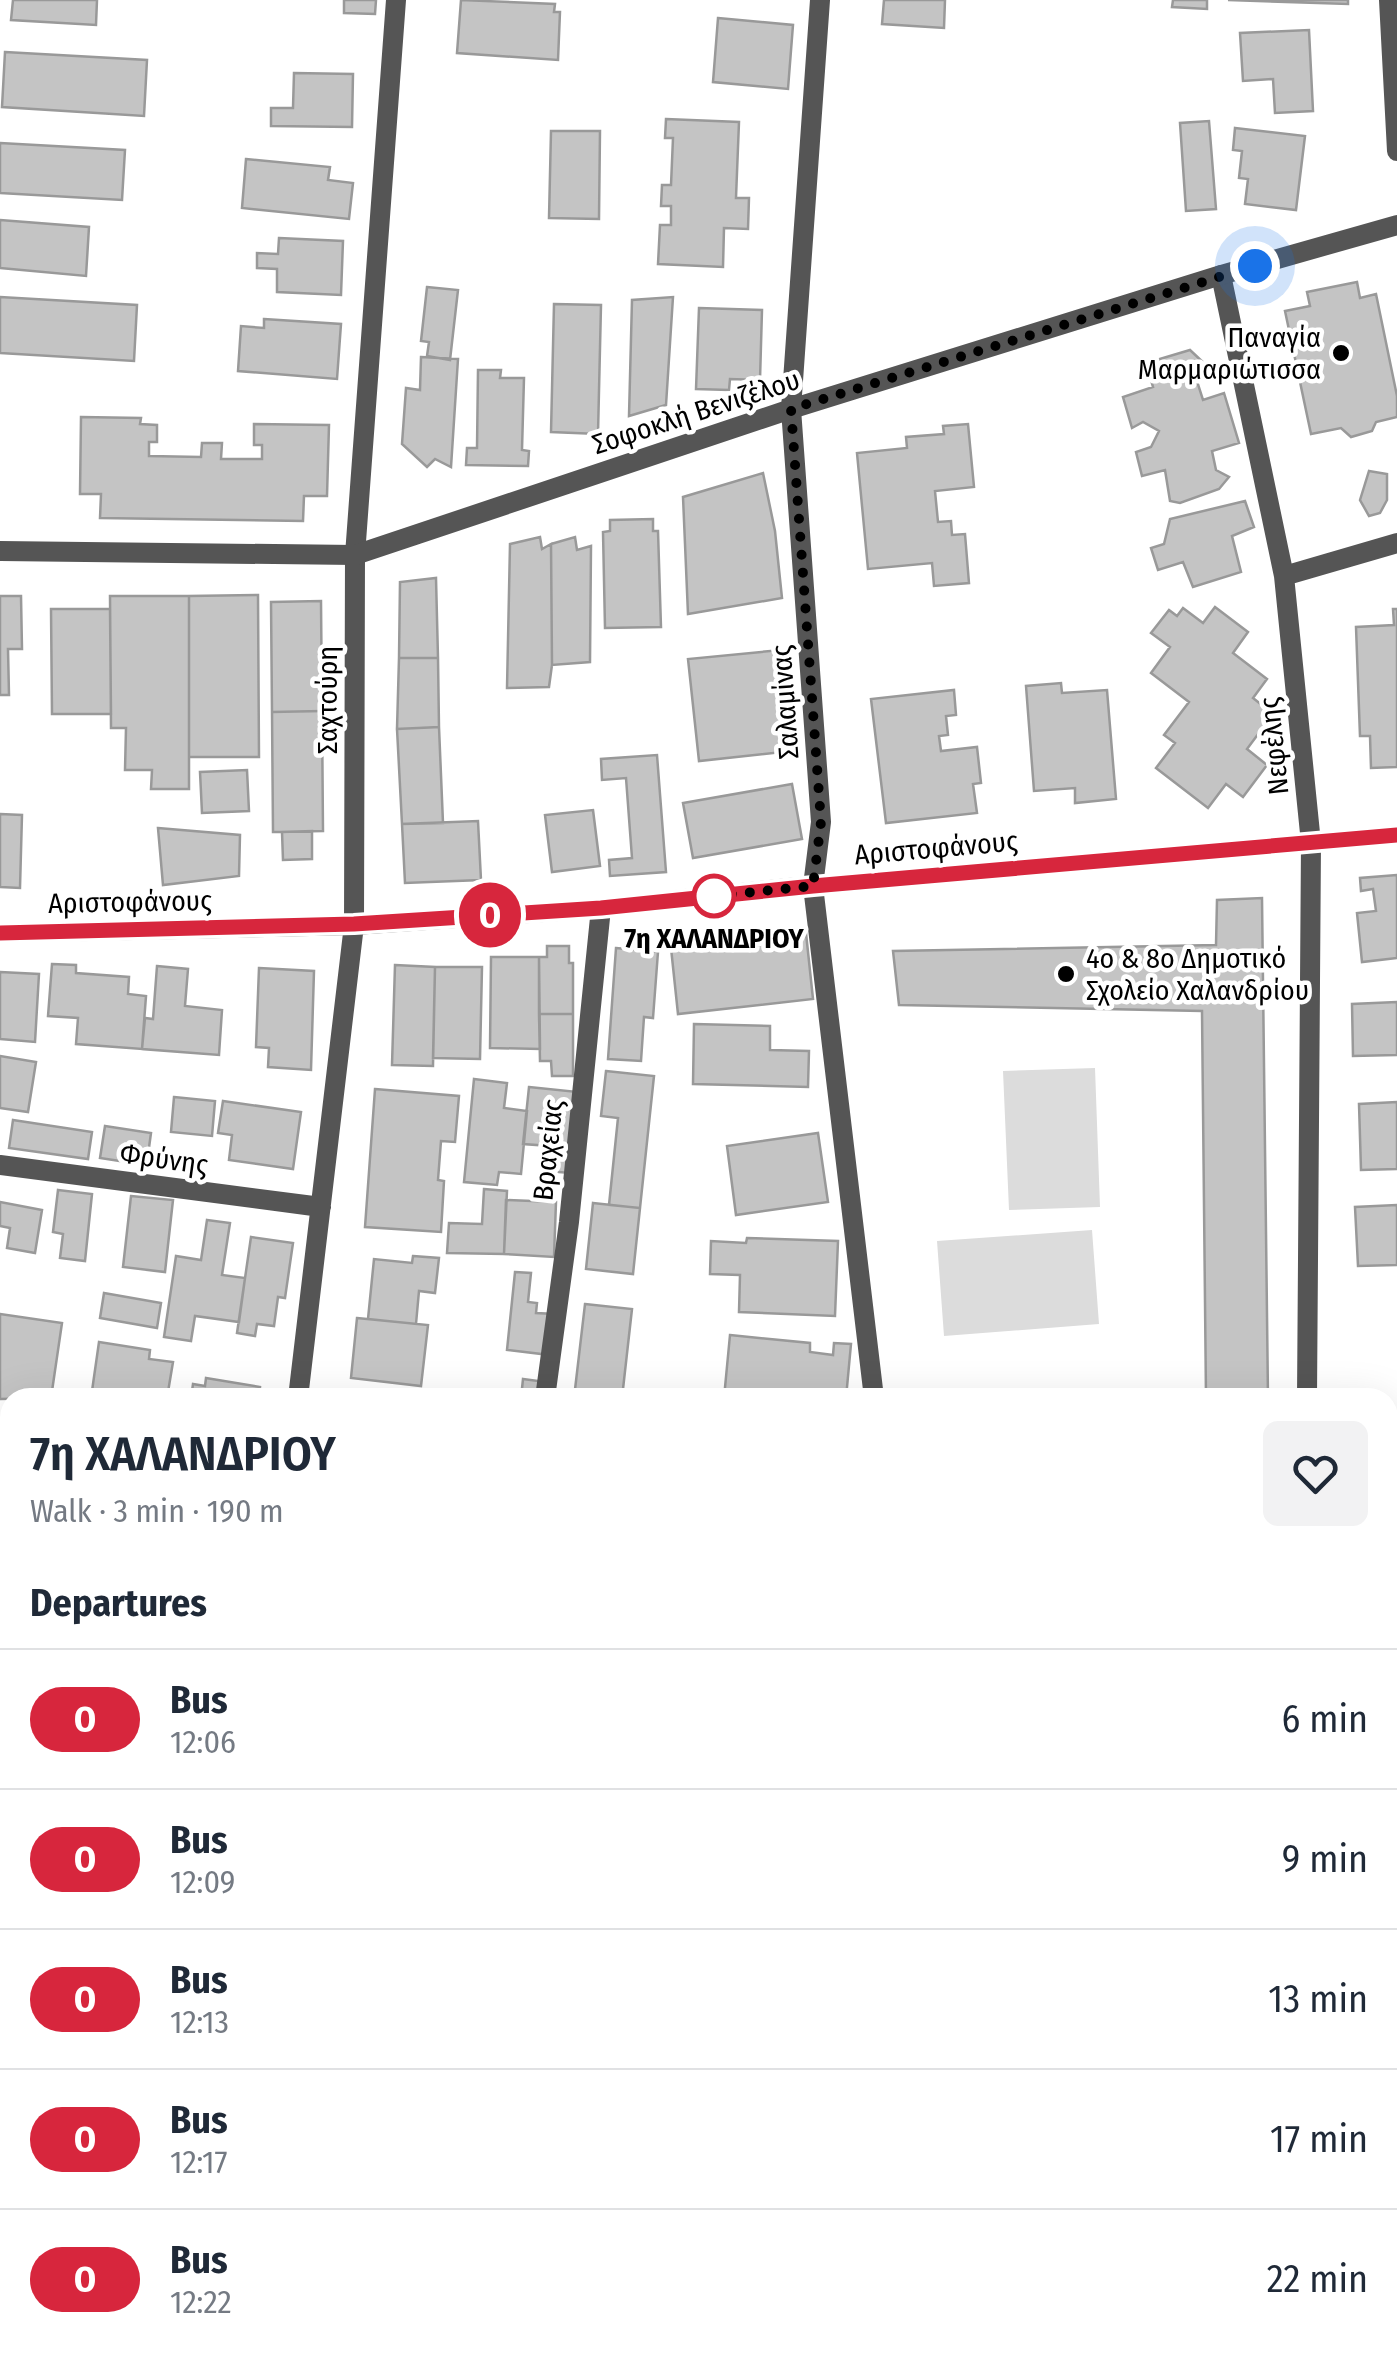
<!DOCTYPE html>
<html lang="en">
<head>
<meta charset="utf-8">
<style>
	:root { --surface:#fff; --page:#f2f2f3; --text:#1f2937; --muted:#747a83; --line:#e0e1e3 }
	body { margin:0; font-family:"Fira Sans Condensed",sans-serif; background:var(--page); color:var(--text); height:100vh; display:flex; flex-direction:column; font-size:38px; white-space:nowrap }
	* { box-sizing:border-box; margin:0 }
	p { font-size:32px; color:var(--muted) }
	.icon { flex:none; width:55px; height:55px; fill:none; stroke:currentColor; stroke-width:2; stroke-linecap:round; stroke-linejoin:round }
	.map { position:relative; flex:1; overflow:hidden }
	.side { position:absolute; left:0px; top:1388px; width:1398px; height:982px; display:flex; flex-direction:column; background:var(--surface); border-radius:30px 30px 0 0; box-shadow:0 10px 40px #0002 }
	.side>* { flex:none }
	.badge { padding:0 20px; border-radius:32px; font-size:35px; line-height:65px }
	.you { position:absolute; width:50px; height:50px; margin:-25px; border:8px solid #fff; border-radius:50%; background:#1a73e8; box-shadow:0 0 0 15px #1a73e833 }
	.map>.badge { position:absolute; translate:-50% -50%; box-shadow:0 0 0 5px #fff }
	h2 { padding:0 30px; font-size:38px; line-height:90px }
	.round { display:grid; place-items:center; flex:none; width:105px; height:105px; border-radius:15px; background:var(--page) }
	.head { display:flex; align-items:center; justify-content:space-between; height:170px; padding:0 30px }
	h1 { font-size:48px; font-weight:600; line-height:75px }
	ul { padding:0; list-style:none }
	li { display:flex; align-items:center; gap:30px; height:140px; padding:0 30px; border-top:2px solid var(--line) }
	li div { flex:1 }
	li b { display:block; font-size:38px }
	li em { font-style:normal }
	li .badge { min-width:110px; font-weight:700; text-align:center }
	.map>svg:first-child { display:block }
	.green { fill:#dcdcdc }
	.building { fill:#c4c4c4; stroke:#999; stroke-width:2.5 }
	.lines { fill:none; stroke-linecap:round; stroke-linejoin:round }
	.minor { stroke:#555; stroke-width:20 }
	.tertiary { stroke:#555; stroke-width:20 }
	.line-casing { stroke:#fff; stroke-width:22 }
	.line { stroke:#d7263d; stroke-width:15 }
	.walk { stroke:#000; stroke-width:10; stroke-dasharray:0 18 }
	.poi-dot { fill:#000; stroke:#fff; stroke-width:4 }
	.stop-dot { fill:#fff; stroke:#d7263d; stroke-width:5 }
	.labels { text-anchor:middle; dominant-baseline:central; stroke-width:9; stroke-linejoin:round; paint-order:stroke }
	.poi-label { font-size:28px; fill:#000; stroke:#fff; text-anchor:end }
	.street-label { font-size:28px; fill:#000; stroke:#fff }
	.stop-label { font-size:28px; font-weight:bold; fill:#000; stroke:#fff }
</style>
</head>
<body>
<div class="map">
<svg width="1397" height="2369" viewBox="0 0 1397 2369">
	<rect width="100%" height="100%" fill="#fff"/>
	<!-- green -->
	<path class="green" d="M1095 1068 1100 1207 1009 1210 1003 1071Z
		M1092 1230 1099 1324 944 1336 937 1241Z"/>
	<!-- building -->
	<path class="building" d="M13 0H97L96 25 11 20Z
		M344 0H376L375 14 344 13Z
		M461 0 555 4 554 12H560L558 60 457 53Z
		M884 0H945L944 28 882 24Z
		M1173 0H1207V9L1172 7Z
		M1228 0H1348V4Z
		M718 18 793 25 788 89 713 82Z
		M1309 30 1313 111 1275 113 1273 79 1243 81 1240 33Z
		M5 52 147 60 144 116 2 107Z
		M294 73 353 74 352 127 271 126V108H293Z
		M666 119 739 122 736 198H749L748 229 724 228 723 267 658 264 660 225H671V206H661L662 185H671L673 138H665Z
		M1209 121 1216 209 1186 211 1180 123Z
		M1235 128 1305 136 1296 210 1245 204 1248 179 1239 178 1242 151 1233 150Z
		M551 131H600L599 219 549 218Z
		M0 143 125 150 122 200 0 193Z
		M246 159 330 167 328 180 353 183 349 219 242 208Z
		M0 220 89 227 86 276 0 268Z
		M279 238 343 241 341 295 277 292V269L257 268V253L278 254Z
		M1357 282 1360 298 1376 294 1397 396V417L1376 422 1372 431 1351 437 1341 428 1311 434 1285 311 1310 306 1307 292Z
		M427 287 458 290 450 360 427 356 429 342 421 341Z
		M0 297 137 305 134 361 0 353Z
		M673 297 666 405 629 416 632 300Z
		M554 304 601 305 598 434 551 432Z
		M699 308 762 310 760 380 730 379 729 390 696 389Z
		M264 319 341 324 337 379 238 371 241 326 264 328Z
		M1190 350 1206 365 1195 375 1203 400 1224 393 1239 443 1212 451 1216 470 1229 477 1219 489 1180 503 1170 501 1165 470 1142 476 1136 452 1151 447 1159 431 1143 422 1132 428 1123 397 1153 387 1146 363Z
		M421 357 458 359 451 467 435 459 427 467 402 444 406 388 420 390Z
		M478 370H501L500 378H524L522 450 529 451 528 466 466 465 467 448H477Z
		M81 417 141 418 140 424 157 425V442H149V456L201 457 202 443H222L221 459H262V445H254V424L329 425 327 496H304L303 521 100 518 101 494H80Z
		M968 424 974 487 935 491 938 522 951 521 952 535 965 534 969 583 934 586 932 563 868 569 857 453 907 448 906 437 944 434 943 426Z
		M1369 471 1387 474V500L1380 513 1369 516 1360 500Z
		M763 473 775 531 782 598 688 614 683 497Z
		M1245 501 1254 527 1232 536 1241 572 1193 587 1183 562 1158 570 1151 548 1164 544 1170 519Z
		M653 519V531H658L661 627 605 628 603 532 610 531V520Z
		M540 537 542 549 551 544 552 665 549 687 507 688 510 544Z
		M575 537 577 550 591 546 590 662 552 665 551 544Z
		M436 578 438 658H399L400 582Z
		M258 595 259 757H189V596Z
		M0 596H21L22 649H8L9 695H0Z
		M110 596H189V789H151L152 770H125L126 728H111Z
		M321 601 322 711 272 712 271 602Z
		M1215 607 1248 632 1233 653 1267 679 1253 698 1273 714 1247 749 1267 765 1243 797 1226 784 1208 808 1156 768 1175 743 1164 735 1189 702 1151 673 1170 647 1151 633 1169 610 1177 616 1183 608 1203 623Z
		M51 609H110L111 714H52Z
		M1393 609H1397V767L1371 768 1370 736H1360L1356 627 1394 625Z
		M781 650 792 751 699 761 688 659Z
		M399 658H438L439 727 397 729Z
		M1061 683 1062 693 1107 690 1116 799 1075 803V788L1034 791 1026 686Z
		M954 690 956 715 946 716 948 735 939 736 941 751 977 747 981 783 973 784 977 813 886 823 871 699Z
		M322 711 323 831 273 832 272 712Z
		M439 727 443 823 402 824 397 729Z
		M657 755 666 872 610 876 609 860 632 858 626 778 602 780 601 759Z
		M247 770 249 811 202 813 200 772Z
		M792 784 802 839 693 858 683 803Z
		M593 810 600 866 552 872 545 815Z
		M0 814 22 815 20 888 0 887Z
		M478 821 481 880 405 883 402 824Z
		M158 828 240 835 239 876 163 885Z
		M312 831V859L283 860 282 832Z
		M1397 875V958L1362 962 1357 913 1376 911 1373 889 1361 891 1360 878Z
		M1262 898 1268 1398H1206L1202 1011 899 1005 893 951 1216 945 1217 900Z
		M806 933 813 999 678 1014 671 948Z
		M547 946H569V963H573V1014H539V957H547Z
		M616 948 658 952 653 1018 644 1017 641 1061 608 1059Z
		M491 957H539L540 1049 490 1048Z
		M52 964 76 965V973L129 977 128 994 146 996 142 1049 76 1044 78 1018 48 1016Z
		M395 965 435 967 433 1066 392 1065Z
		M157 966 188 969 185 1006 222 1010 219 1055 142 1049 145 1018 153 1019Z
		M435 967H482L480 1059 433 1058Z
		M259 968 314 971 311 1070 268 1067 269 1048 256 1047Z
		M0 972 39 974 35 1042 0 1039Z
		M1397 1002V1055L1353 1056 1352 1004Z
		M539 1014H573V1076H552L551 1061H540Z
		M694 1024 770 1026V1050L809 1051 808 1087 693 1084Z
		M0 1056 36 1062 28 1112 0 1108Z
		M606 1071 654 1076 640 1208 609 1205 618 1118 601 1116Z
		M474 1079 507 1083 504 1108 527 1111 521 1174 499 1172 497 1185 464 1182Z
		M529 1087 578 1092 570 1173 547 1171 550 1146 523 1144Z
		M375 1089 459 1096 455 1142 441 1141 438 1180 444 1181 441 1232 365 1227Z
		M174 1097 215 1101 212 1136 171 1132Z
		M223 1101 301 1112 293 1169 229 1160 232 1135 218 1133Z
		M1397 1102V1169L1361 1170 1359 1104Z
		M13 1120 92 1132 88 1159 9 1148Z
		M105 1126 151 1133 148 1155 135 1153 133 1163 100 1158Z
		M818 1133 828 1202 736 1215 727 1146Z
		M484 1189 507 1191 504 1254 447 1253 449 1223 482 1224Z
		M58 1190 92 1194 85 1261 60 1258 63 1234 53 1232Z
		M131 1196 173 1200 165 1272 123 1267Z
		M506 1200 556 1202 554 1257 504 1254Z
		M0 1202 42 1210 35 1253 7 1248 10 1228 0 1226Z
		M593 1203 640 1208 633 1274 586 1269Z
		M1397 1205V1265L1358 1266 1355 1207Z
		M207 1220 230 1223 222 1275 245 1278 239 1322 195 1316 191 1341 164 1337 176 1256 201 1260Z
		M251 1237 293 1243 285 1298 278 1297 274 1326 257 1324 255 1336 237 1333Z
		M747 1238 838 1241 835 1316 739 1312 740 1275 710 1274 711 1241 746 1243Z
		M413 1256 439 1258 435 1293 419 1291 416 1324 368 1319 374 1259 412 1263Z
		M515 1272 531 1273 528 1302 537 1303 536 1313 555 1314 550 1355 507 1350Z
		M104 1293 161 1303 157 1328 100 1318Z
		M585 1304 632 1309 622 1398H574Z
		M0 1314 62 1323 51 1398 0 1399Z
		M357 1318 428 1325 421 1386 351 1378Z
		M730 1335 810 1343V1352L833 1355 834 1343 851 1344 846 1398H724Z
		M99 1342 150 1350 149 1359 173 1362 167 1398H91Z
		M206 1378 260 1387 259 1398H191L193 1384 205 1386Z
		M523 1379 546 1382 544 1398H521Z
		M348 1390 405 1398H347Z
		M1388 1457H1397V1594L1388 1595V1547L1390 1546Z
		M0 1534 10 1541V1628L1 1639Z
		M1397 1764V1863L1394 1867 1388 1846V1768Z
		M10 1895V1975L0 1979V1899Z
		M10 1975V2058L0 2062V1979Z
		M1 2248 10 2275V2317L0 2320Z
		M209 2360H266V2369H212Z
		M511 2360H623L627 2369H491Z
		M984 2360H1045L1037 2369H989L982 2362Z
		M1169 2360H1192L1202 2368 1163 2369Z
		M1214 2360H1310L1303 2369H1222Z
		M1345 2360H1382L1375 2369H1338Z"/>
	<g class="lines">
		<!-- minor -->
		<path class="minor" d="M820 0 791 409 821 822 813 886 874 1398
			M1389 0 1397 151
			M1221 275 1284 576 1311 843 1307 1398
			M1284 576 1397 543
			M0 1165 321 1207
			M298 1398 354 925 355 555 396 0
			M545 1398 569 1222 601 908
			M0 1435 10 1437
			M1388 2127 1397 2171
			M1388 2277 1397 2265
			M915 2360 921 2369
			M0 2361 10 2358
			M1318 2369 1324 2360"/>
		<!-- tertiary -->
		<path class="tertiary" d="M0 551 355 555 791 409 1221 275 1397 225
			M0 933 354 925 601 908 789 888 1397 835
			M0 1696 10 1703
			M1388 1710 1397 1706
			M0 1785 10 1797
			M0 2099 10 2096
			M321 2360 326 2369
			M396 2360 403 2369"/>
	</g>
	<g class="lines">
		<!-- line casing -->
		<g class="line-casing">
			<path id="line" d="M0 933 354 924 601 908 813 886 1397 835"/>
		</g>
		<!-- line -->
		<use href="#line" class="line"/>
		<!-- walk -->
		<path class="walk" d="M714 896 813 886 821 822 791 409 1255 266"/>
	</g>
	<!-- markers -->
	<g class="poi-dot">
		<circle cx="1341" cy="353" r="10"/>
		<circle cx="1066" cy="974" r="10"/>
	</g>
	<circle class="stop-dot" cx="714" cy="896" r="20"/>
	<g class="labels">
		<!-- poi labels -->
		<g class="poi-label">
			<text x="1321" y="337">Παναγία<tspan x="1321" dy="32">Μαρμαριώτισσα</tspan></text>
			<text x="1086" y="958" text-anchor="start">4ο &amp; 8ο Δημοτικό<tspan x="1086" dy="32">Σχολείο Χαλανδρίου</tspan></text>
		</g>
		<!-- street labels -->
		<g class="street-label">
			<text transform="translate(696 412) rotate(-18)">Σοφοκλή Βενιζέλου</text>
			<text transform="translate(327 700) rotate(-90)">Σαχτούρη</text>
			<text transform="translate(785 702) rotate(-94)">Σαλαμίνας</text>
			<text transform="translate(1274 746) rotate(-96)">Νεφέλης</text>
			<text transform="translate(936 848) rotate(-5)">Αριστοφάνους</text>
			<text transform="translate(130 902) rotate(-1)">Αριστοφάνους</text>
			<text transform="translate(548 1150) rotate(-84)">Βραχείας</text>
			<text transform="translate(164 1159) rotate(8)">Φρύνης</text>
		</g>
		<!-- stop labels -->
		<g class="stop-label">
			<text x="714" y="938">7η ΧΑΛΑΝΔΡΙΟΥ</text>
		</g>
	</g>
</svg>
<div class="you" style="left:1255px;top:266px"></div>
<b class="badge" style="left:490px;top:915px;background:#d7263d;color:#fff">Ο</b>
<section class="side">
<div class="head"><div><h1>7η ΧΑΛΑΝΔΡΙΟΥ</h1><p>Walk · 3 min · 190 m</p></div><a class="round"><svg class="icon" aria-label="heart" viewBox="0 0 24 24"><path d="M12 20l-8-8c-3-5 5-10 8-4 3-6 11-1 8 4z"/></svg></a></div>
<h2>Departures</h2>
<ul>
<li><span class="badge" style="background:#d7263d;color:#fff">Ο</span><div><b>Bus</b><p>12:06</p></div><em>6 min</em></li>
<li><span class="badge" style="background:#d7263d;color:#fff">Ο</span><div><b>Bus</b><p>12:09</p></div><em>9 min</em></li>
<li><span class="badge" style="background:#d7263d;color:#fff">Ο</span><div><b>Bus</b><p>12:13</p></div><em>13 min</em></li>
<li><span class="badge" style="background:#d7263d;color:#fff">Ο</span><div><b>Bus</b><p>12:17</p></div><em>17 min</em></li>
<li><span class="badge" style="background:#d7263d;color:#fff">Ο</span><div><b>Bus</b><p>12:22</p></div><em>22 min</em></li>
</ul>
</section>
</div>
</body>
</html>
